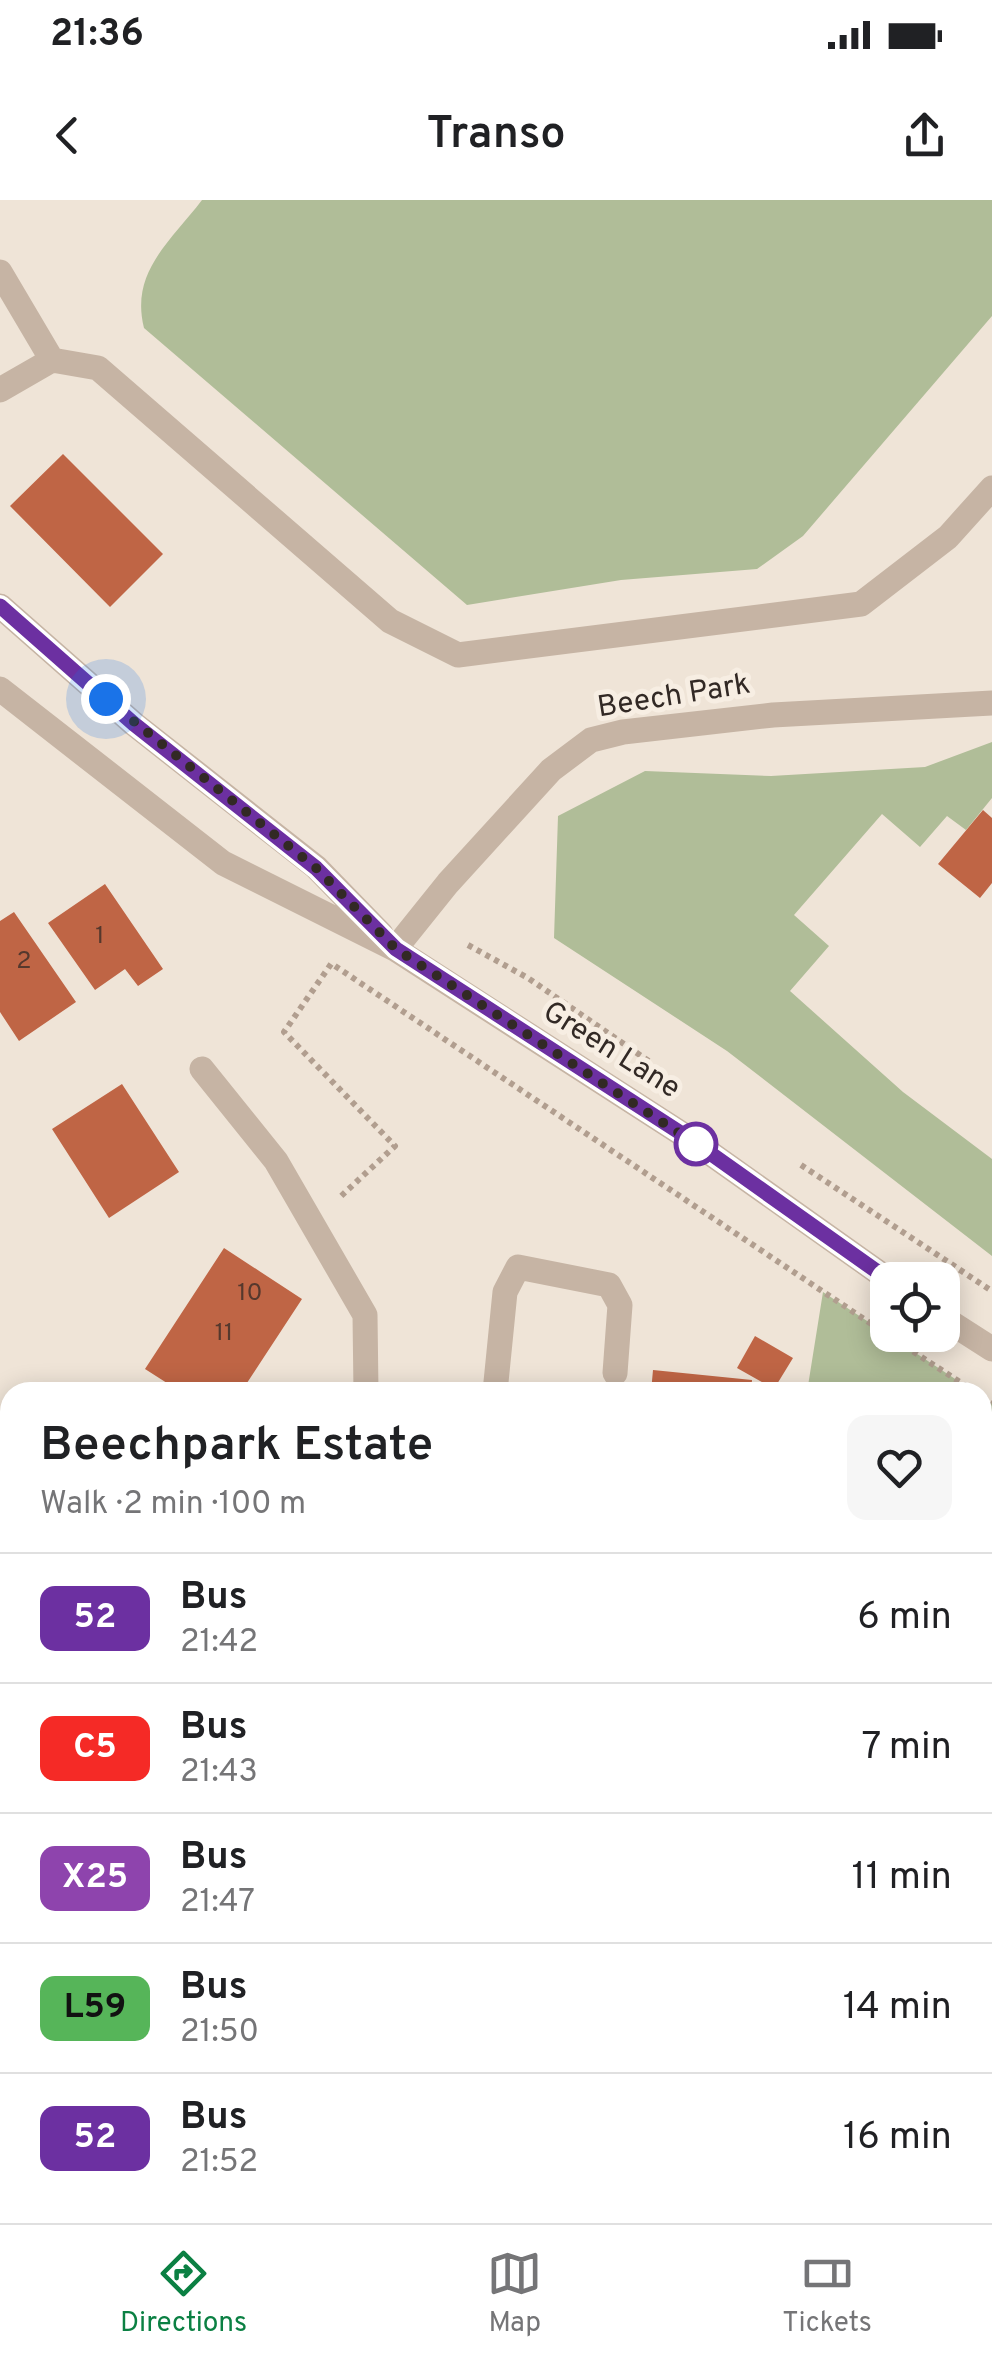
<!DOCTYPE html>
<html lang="en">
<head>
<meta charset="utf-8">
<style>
	:root { --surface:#fff; --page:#f6f6f6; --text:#202124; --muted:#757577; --line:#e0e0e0; --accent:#0b8043 }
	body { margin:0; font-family:Overpass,sans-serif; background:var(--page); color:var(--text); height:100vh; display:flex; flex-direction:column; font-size:38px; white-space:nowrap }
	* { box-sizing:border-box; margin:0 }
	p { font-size:32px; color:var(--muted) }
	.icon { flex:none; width:55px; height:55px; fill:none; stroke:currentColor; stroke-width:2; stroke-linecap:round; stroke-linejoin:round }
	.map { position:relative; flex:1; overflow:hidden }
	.sheet { position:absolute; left:0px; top:1182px; width:992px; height:842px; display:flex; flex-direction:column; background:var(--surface); border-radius:30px 30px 0 0; box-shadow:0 5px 25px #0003 }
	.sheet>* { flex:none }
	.badge { padding:0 20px; border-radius:15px; font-size:35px; line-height:65px }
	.controls { position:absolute; left:870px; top:1062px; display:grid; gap:20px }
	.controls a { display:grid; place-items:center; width:90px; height:90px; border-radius:20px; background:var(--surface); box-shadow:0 5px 25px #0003; font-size:50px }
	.you { position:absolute; width:50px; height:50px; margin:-25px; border:8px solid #fff; border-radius:50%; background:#1a73e8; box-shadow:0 0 0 15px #1a73e833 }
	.map>.badge { position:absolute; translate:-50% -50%; box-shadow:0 0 0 5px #fff }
	.round { display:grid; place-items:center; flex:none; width:105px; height:105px; border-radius:20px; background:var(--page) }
	.headline { display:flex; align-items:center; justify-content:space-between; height:170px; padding:0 40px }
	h1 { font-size:48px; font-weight:600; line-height:75px }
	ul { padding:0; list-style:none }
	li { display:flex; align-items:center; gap:30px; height:130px; padding:0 40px; border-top:2px solid var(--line) }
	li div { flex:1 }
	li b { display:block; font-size:38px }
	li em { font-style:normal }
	li .badge { min-width:110px; font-weight:700; text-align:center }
	.status { display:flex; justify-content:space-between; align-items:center; height:70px; padding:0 50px; background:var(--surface); direction:ltr }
	.status svg { height:28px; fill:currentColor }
	header { display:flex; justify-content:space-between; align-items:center; height:130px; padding:0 40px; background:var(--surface); font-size:45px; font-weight:600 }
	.menu { display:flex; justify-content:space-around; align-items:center; height:140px; border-top:2px solid var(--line); background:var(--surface); font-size:28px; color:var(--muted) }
	.menu a { display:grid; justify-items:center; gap:5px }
	.menu .current { color:var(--accent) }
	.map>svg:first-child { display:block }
	.green { fill:#b0bd98 }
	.building { fill:#bf6545 }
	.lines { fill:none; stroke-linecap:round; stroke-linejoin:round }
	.path { stroke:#b19e8f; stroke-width:6; stroke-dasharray:5 5; stroke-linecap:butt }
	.minor { stroke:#c6b4a4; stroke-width:25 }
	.line-casing { stroke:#fff; stroke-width:22 }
	.line { stroke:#6c30a1; stroke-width:15 }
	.walk { stroke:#322925; stroke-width:10; stroke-dasharray:0 18 }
	.stop-dot { fill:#fff; stroke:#6c30a1; stroke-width:5 }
	.labels { text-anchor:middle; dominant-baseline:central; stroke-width:10; stroke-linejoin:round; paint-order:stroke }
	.number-label { font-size:25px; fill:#55382d }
	.street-label { font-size:30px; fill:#322925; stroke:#f7eee3 }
</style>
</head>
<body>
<div class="status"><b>21:36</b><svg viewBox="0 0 49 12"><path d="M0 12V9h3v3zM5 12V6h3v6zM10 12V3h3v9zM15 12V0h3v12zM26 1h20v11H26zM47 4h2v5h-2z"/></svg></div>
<header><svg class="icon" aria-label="back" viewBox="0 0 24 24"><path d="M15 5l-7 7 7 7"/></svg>Transo<svg class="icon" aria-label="share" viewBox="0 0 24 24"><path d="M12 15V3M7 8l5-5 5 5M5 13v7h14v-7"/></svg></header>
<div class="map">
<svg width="992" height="2023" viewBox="0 0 992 2023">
	<rect width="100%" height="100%" fill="#efe4d7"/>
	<!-- green -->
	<path class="green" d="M202 0H992V116L803 336 757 369 621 380 467 405 144 128C130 72 170 42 202 0Z
		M992 542V598L966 630 947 616 920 647 882 614 794 715 829 746 790 791 903 892 992 959V1056L727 851 554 738 558 616 645 571 771 576 925 567Z
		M823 1092 975 1192H807Z
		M982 1197 992 1203V1387L983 1386Z
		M147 2015H334L333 2023H147Z
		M823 2015H965L976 2023H827Z"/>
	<!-- building -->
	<path class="building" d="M63 254 163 354 110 407 10 306Z
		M983 610 992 618V683L980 698 938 664Z
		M105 684 163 769 138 786 125 769 95 790 48 723Z
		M14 712 76 802 19 841 0 812V721Z
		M122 884 179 972 109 1018 52 929Z
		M224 1048 302 1099 241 1192H181L145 1169Z
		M755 1136 793 1158 774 1189 737 1168Z
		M653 1170 752 1180 751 1192H651Z
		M989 1493H992V1586L982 1585Z
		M0 1684 10 1685V1782H0Z
		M992 1804V1877L982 1869V1817Z
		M0 1938 10 1940V2015H20L19 2023H0Z
		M37 2015H134L132 2023H36Z
		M441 2015H507L546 2018 545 2023H440Z"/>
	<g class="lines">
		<!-- path -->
		<path class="path" d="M468 745 528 778 650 862
			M331 764 284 832 395 946 339 998
			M335 766 888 1135
			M801 965 992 1091
			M888 1135 975 1192
			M982 1197 992 1203
			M808 2015 812 2023"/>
		<!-- minor -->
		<path class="minor" d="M0 72 52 160
			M0 190 52 160 98 168 390 421 458 455 861 404 948 337 992 288
			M0 406 134 524 316 667 381 734
			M0 489 223 663 395 749 693 941 889 1080
			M395 749 448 683 551 570 591 540 623 532 773 515 992 503
			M202 869 276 961 365 1115 366 1192
			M942 1117 992 1149
			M495 1192 505 1092 518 1067 609 1085 620 1105 615 1173
			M982 1386 992 1387
			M0 1850 10 1851
			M982 1995 992 2002
			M390 2023 391 2015"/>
	</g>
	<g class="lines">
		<!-- line casing -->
		<g class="line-casing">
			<path id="line" d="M0 406 134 524 316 668 396 749 693 941 889 1080"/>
		</g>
		<!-- line -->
		<use href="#line" class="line"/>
		<!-- walk -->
		<path class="walk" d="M106 499 316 668 396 749 696 944"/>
	</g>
	<!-- markers -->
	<circle class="stop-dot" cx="696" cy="944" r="20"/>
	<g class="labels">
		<!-- number labels -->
		<g class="number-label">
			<text x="100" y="737">1</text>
			<text x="24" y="762">2</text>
			<text x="250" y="1094">10</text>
			<text x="224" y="1134">11</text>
		</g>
		<!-- street labels -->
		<g class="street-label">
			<text transform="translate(674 497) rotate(-9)">Beech Park</text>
			<text transform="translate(611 851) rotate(32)">Green Lane</text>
		</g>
	</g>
</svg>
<div class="controls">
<a><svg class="icon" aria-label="locate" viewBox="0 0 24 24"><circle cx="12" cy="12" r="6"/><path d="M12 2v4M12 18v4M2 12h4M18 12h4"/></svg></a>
</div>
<div class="you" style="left:106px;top:499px"></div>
<section class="sheet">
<div class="headline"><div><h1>Beechpark Estate</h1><p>Walk · 2 min · 100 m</p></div><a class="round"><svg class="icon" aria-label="heart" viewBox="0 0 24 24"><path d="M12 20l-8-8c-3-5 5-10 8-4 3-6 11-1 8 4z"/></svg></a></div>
<ul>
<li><span class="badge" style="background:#6c30a1;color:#fff">52</span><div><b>Bus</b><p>21:42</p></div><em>6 min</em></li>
<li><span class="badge" style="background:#f52a26;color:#fff">C5</span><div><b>Bus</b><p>21:43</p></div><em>7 min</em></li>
<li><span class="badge" style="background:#8e44ad;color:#fff">X25</span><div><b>Bus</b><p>21:47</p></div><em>11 min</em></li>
<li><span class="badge" style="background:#56b559;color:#111">L59</span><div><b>Bus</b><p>21:50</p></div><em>14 min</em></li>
<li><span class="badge" style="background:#6c30a1;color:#fff">52</span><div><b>Bus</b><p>21:52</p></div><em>16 min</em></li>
</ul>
</section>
</div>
<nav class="menu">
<a class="current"><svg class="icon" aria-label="directions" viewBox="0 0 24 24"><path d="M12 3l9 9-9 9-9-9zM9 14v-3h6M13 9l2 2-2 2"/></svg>Directions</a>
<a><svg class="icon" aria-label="map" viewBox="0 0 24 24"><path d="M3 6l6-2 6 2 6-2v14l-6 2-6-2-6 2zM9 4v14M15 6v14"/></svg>Map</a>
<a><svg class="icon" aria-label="tickets" viewBox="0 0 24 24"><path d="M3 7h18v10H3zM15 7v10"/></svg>Tickets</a>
</nav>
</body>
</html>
